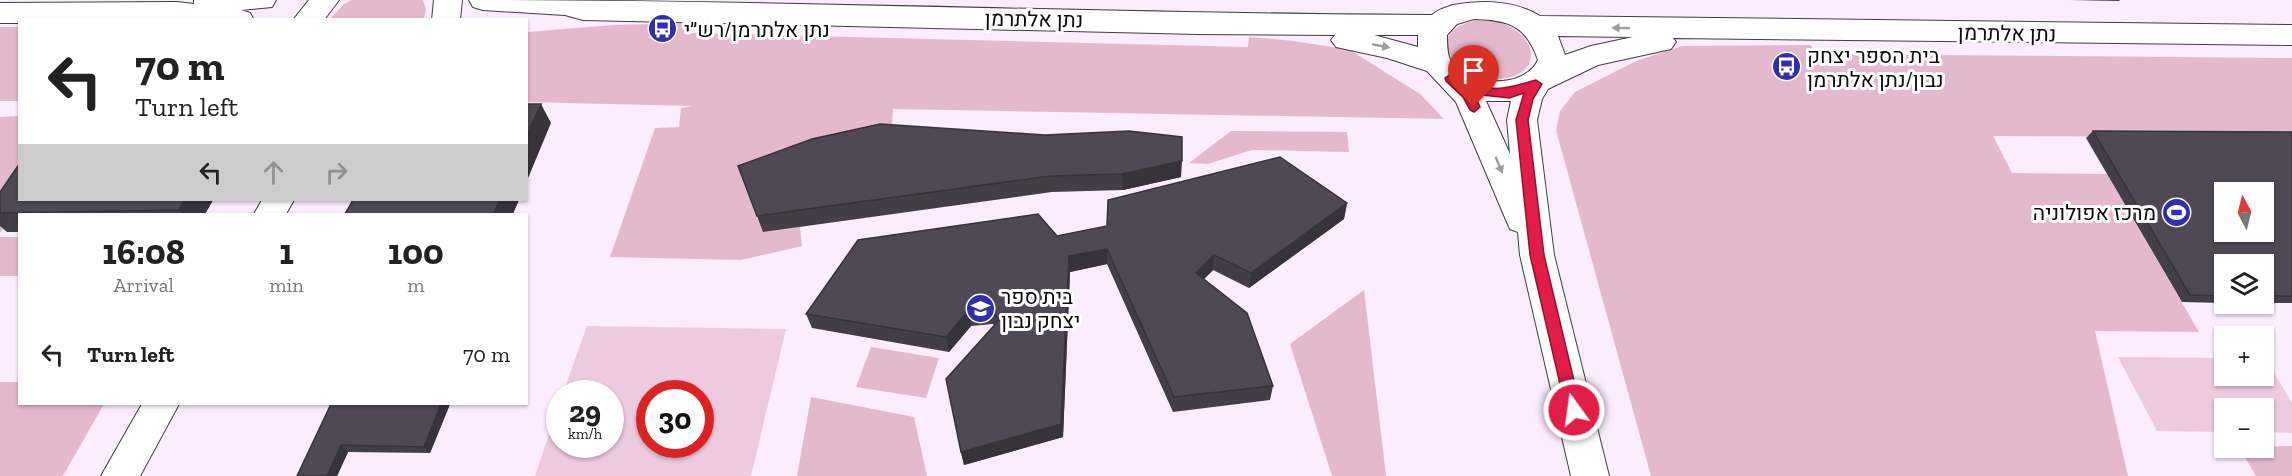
<!DOCTYPE html>
<html lang="en">
<head>
<meta charset="utf-8">
<style>
  :root { --surface:#fff; --page:#f2f2f2; --text:#222; --muted:#767676 }
  body { margin:0; font-family:"Zilla Slab",Heebo,serif; background:var(--page); color:var(--text); height:100vh; display:flex; flex-direction:column; font-size:22px; white-space:nowrap }
  * { box-sizing:border-box; margin:0 }
  p { font-size:20px; color:var(--muted) }
  .icon { flex:none; width:33px; height:33px; fill:none; stroke:currentColor; stroke-width:2; stroke-linecap:round; stroke-linejoin:round }
  .map { position:relative; flex:1; overflow:hidden }
  .sheet { position:absolute; left:18px; top:213px; width:510px; height:192px; display:flex; flex-direction:column; background:var(--surface); border-radius:0px; box-shadow:0 2px 4px #0004 }
  .sheet>* { flex:none }
  .hud { position:absolute; left:18px; top:18px; width:510px; height:183px; border-radius:0px; box-shadow:0 2px 4px #0004; background:#fff; color:var(--text); overflow:hidden }
  .needle { width:39px; rotate:353deg }
  .controls { position:absolute; left:2214px; top:182px; display:grid; gap:12px }
  .controls a { display:grid; place-items:center; width:60px; height:60px; border-radius:0px; background:var(--surface); box-shadow:0 2px 4px #0004; font-size:30px }
  .speed { position:absolute; left:546px; top:380px; display:flex; gap:12px; font-size:30px; font-weight:700; text-align:center }
  .speed>* { display:grid; place-content:center; width:78px; height:78px; border-radius:50%; background:var(--surface); box-shadow:0 2px 4px #0004; line-height:1 }
  .speed small { font-size:15px; font-weight:400 }
  .speed .limit { border:9px solid #d22; background:#fff; color:#111 }
  .pin { position:absolute; display:grid; place-items:center; width:51px; height:51px; color:#fff; margin:-62px -26px; border-radius:50% 50% 50% 0; rotate:-45deg; box-shadow:0 0 6px #0007 }
  .pin .icon { rotate:45deg }
  .me { position:absolute; width:66px; margin:-33px; rotate:346deg; stroke-linejoin:round; filter:drop-shadow(0 0 4px #0008) }
  .turn { display:flex; align-items:center; gap:21px; height:126px; padding:0 18px; font-size:27px }
  .turn .icon { width:78px; height:78px; stroke-width:2.5 }
  .turn b { display:block; font-size:42px; line-height:51px }
  .lanes { display:flex; align-items:center; height:57px; padding:0 18px; background:#0003; justify-content:center; gap:30px; direction:ltr }
  .lanes .off { opacity:.35 }
  .eta { display:flex; justify-content:space-evenly; align-items:center; height:102px; text-align:center }
  .eta b { font-size:36px; font-weight:700; line-height:42px }
  ul { padding:0; list-style:none }
  li { display:flex; align-items:center; gap:18px; height:78px; padding:0 18px }
  li div { flex:1 }
  li b { display:block; font-size:22px }
  li em { font-style:normal }
  .map>svg:first-child { display:block }
  .green { fill:#e5b9cd }
  .pitch { fill:#edcadf; fill-rule:evenodd }
  .lines { fill:none; stroke-linecap:round; stroke-linejoin:round }
  .minor-casing { stroke:#3f3f3f; stroke-width:2 }
  .minor { fill:#fff; fill-rule:evenodd }
  .wall { fill:#433f48 }
  .shaded-wall { fill:#37333b }
  .building { fill:#4e4954; stroke:#37333b; stroke-width:1.5; fill-rule:evenodd }
  .oneway { fill:#9e9e9e }
  .route { fill:#e11d48; stroke:#92132f; stroke-width:1.5 }
  .labels { text-anchor:middle; dominant-baseline:central; stroke-width:6; stroke-linejoin:round; paint-order:stroke }
  .street-label { font-size:21px; fill:#0c0c0c; stroke:#fff }
  .poi-label { font-size:21px; fill:#0c0c0c; stroke:#fff; text-anchor:start }
</style>
</head>
<body>
<div class="map">
<svg width="2292" height="476" viewBox="0 0 2292 476">
  <rect width="100%" height="100%" fill="#fbecfe"/>
  <path class="green" d="M 351,0 L 423,0 L 426,9 L 424,19 L 330,19 L 343,5 Z
    M 1479,20 C 1488,20 1497,21 1506,25 C 1532,35 1544,67 1511,77 C 1464,91 1412,32 1479,20 Z
    M 694,23 L 691,33 L 1248,47 L 1249,37 L 1294,41 L 1350,50 L 1420,94 L 1444,119 L 893,109 L 891,141 L 763,232 L 800,227 L 802,246 L 741,260 L 610,257 L 655,128 L 679,127 L 681,108 L 692,106 L 527,102 L 527,32 L 614,25 Z
    M 19,27 L 19,101 L 0,101 L 0,27 Z
    M 1811,45 L 1815,54 L 2292,58 L 2292,137 L 1993,136 L 2012,173 L 2107,174 L 2199,332 L 2095,331 L 2128,476 L 1651,476 L 1556,130 L 1560,111 L 1575,92 L 1636,61 L 1682,46 Z
    M 19,116 L 20,200 L 22,200 L 0,233 L 0,117 Z
    M 1231,131 L 1347,132 L 1349,152 L 1252,150 L 1208,164 L 1189,163 Z
    M 0,237 L 19,237 L 19,276 L 0,276 Z
    M 1364,290 L 1386,476 L 1332,476 L 1290,344 Z
    M 871,347 L 939,358 L 926,398 L 856,387 Z
    M 0,382 L 19,382 L 20,404 L 104,404 L 63,476 L 0,476 Z
    M 811,397 L 914,417 L 927,476 L 797,476 Z
    M 2292,446 L 2292,476 L 2256,476 L 2239,447 Z"/>
  <path class="pitch" d="M 587,326 L 786,329 L 751,476 L 535,476 L 559,404 L 560,444 L 610,444 L 610,393 L 563,393 ZM 650,393 L 700,393 L 700,444 L 650,444 Z
    M 2118,357 L 2224,358 L 2224,375 L 2264,375 L 2265,358 L 2292,403 L 2292,433 L 2264,432 L 2264,408 L 2224,408 L 2224,432 L 2157,431 Z"/>
  <g class="lines">
    <defs>
      <path id="minor" d="M 194,0 L 276,0 L 272,7 L 241,10 L 250,13 L 254,20 L 20,20 L 20,23 L 0,23 L 0,3 L 177,2 L 194,4 Z
        M 309,0 L 339,0 L 324,20 L 293,20 Z
        M 434,0 L 462,0 L 460,20 L 432,20 Z
        M 469,0 C 790,0 1111,14 1432,15 C 1438,9 1445,8 1453,5 C 1483,0 1513,0 1540,16 L 2292,25 L 2292,45 L 1673,38 L 1676,42 L 1671,49 L 1598,65 L 1554,86 L 1548,89 L 1542,99 L 1537,120 L 1554,255 L 1609,476 L 1571,476 L 1520,255 L 1518,232 L 1510,229 L 1506,220 L 1456,102 L 1427,71 L 1387,58 L 1336,47 L 1331,40 L 1335,35 L 1198,34 L 583,20 L 565,15 L 483,10 L 473,7 ZM 1474,19 C 1510,20 1526,26 1538,60 C 1524,90 1466,87 1450,59 C 1447,53 1447,42 1447,35 L 1457,24 ZM 1374,35 L 1418,35 L 1418,47 ZM 1558,36 L 1633,37 L 1591,46 L 1565,55 ZM 1486,101 L 1511,101 L 1507,120 L 1510,154 Z
        M 262,200 L 294,200 L 286,214 L 254,214 Z
        M 142,404 L 179,404 L 140,476 L 101,476 Z"/>
    </defs>
    <use href="#minor" class="minor-casing"/>
    <use href="#minor" class="minor"/>
  </g>
  <path class="wall" d="M 2069,0 L 2120,0 L 2119,1 Z
    M 2093,131 L 2292,132 L 2292,303 L 2264,303 L 2264,264 L 2224,264 L 2224,303 L 2182,302 L 2086,138 Z
    M 812,139 L 1181,177 L 1123,190 L 1052,192 L 763,232 L 757,216 Z
    M 0,192 L 213,200 L 205,214 L 20,214 L 20,232 L 7,232 L 0,226 Z
    M 1347,203 L 1344,219 L 1249,288 L 1213,270 L 1204,279 L 1273,386 L 1270,400 L 1173,412 L 1107,264 L 1070,272 L 1063,437 L 964,465 L 961,452 L 994,325 L 993,324 L 971,326 L 949,352 L 812,328 L 806,314 L 1057,236 Z
    M 331,404 L 450,404 L 430,453 L 348,452 L 337,476 Z"/>
  <path class="shaded-wall" d="M 541,104 L 551,123 L 526,183 L 526,137 Z
    M 1182,161 L 1181,177 L 1123,190 L 1122,174 Z
    M 185,200 L 213,200 L 205,214 L 183,214 L 179,210 Z
    M 500,200 L 519,200 L 513,214 L 493,214 Z
    M 1347,203 L 1344,219 L 1249,288 L 1251,273 Z
    M 1107,249 L 1107,264 L 1070,272 L 1063,437 L 964,465 L 961,452 L 1069,256 Z
    M 1214,255 L 1213,270 L 1195,288 L 1196,273 Z
    M 968,311 L 971,326 L 949,352 L 946,337 Z
    M 441,404 L 450,404 L 430,453 L 424,447 Z
    M 341,445 L 348,452 L 337,476 L 327,476 Z"/>
  <path class="building" d="M 526,104 L 541,104 L 526,137 Z
    M 880,124 L 1045,135 L 1129,131 L 1182,137 L 1182,161 L 1122,174 L 1050,176 L 757,216 L 738,166 L 812,139 Z
    M 2093,131 L 2292,132 L 2292,296 L 2264,296 L 2264,264 L 2224,264 L 2224,296 L 2190,295 ZM 2224,192 L 2264,192 L 2264,231 L 2224,231 Z
    M 1280,157 L 1347,203 L 1251,273 L 1214,255 L 1196,273 L 1247,313 L 1273,386 L 1174,397 L 1107,249 L 1069,256 L 1061,424 L 961,452 L 946,379 L 999,320 L 991,309 L 968,311 L 946,337 L 806,314 L 858,240 L 1038,214 L 1057,236 L 1107,226 L 1108,200 Z
    M 20,163 L 20,200 L 185,200 L 179,210 L 0,213 L 0,192 Z
    M 353,200 L 500,200 L 493,214 L 345,214 Z
    M 331,404 L 441,404 L 424,447 L 341,445 L 327,476 L 297,476 Z"/>
  <defs><path id="oneway-solid" d="M-6-.8H1V-3.2L6.5 0L1 3.2V.8H-6Z" transform="scale(1.5)"/></defs>
  <g class="oneway">
    <use href="#oneway-solid" transform="translate(1621 28) rotate(-179)"/>
    <use href="#oneway-solid" transform="translate(1381 46) rotate(11)"/>
    <use href="#oneway-solid" transform="translate(1499 165) rotate(67)"/>
  </g>
  <path class="route" d="M 1451,74 C 1460,77 1469,82 1478,85 C 1498,93 1517,85 1536,80 L 1542,84 L 1533,99 L 1528,120 L 1544,255 L 1581,410 L 1579,414 L 1574,416 L 1569,414 L 1566,410 L 1530,255 L 1516,120 L 1524,93 L 1509,98 L 1474,94 L 1480,107 L 1474,112 L 1470,110 L 1463,97 L 1446,81 L 1445,78 Z"/>
  <defs>
    <symbol id="bus-disc" viewBox="-11 -11 22 22"><circle r="9.5" fill="#312fb1" stroke="#fff"/><path d="M-5-6H5V4H4V6H2V4H-2V6H-4V4H-5ZM-3.5-4V0h7V-4ZM-3.5 1.2v1.5H-2V1.2ZM2 1.2v1.5H3.5V1.2Z" fill="#fff"/></symbol>
    <symbol id="stadium-disc" viewBox="-11 -11 22 22"><circle r="9.5" fill="#312fb1" stroke="#fff"/><path d="M0-5a6.5 5 0 1 0 0 10a6.5 5 0 1 0 0-10ZM-3.5-1.8h7v3.6h-7Z" fill="#fff"/></symbol>
    <symbol id="school-disc" viewBox="-11 -11 22 22"><circle r="9.5" fill="#312fb1" stroke="#fff"/><path d="M0-5L7-2L0 1L-7-2ZM-4 1L0 2.5L4 1V4Q0 6-4 4Z" fill="#fff"/></symbol>
  </defs>
  <g fill-rule="evenodd">
    <use href="#bus-disc" x="646" y="12" width="33" height="33"/>
    <use href="#bus-disc" x="1770" y="50" width="33" height="33"/>
    <use href="#stadium-disc" x="2160" y="196" width="33" height="33"/>
    <use href="#school-disc" x="964" y="292" width="33" height="33"/>
  </g>
  <g class="labels">
    <g class="street-label">
      <text transform="translate(1034 19) rotate(1)">נתן אלתרמן</text>
      <text transform="translate(2007 33) rotate(1)">נתן אלתרמן</text>
    </g>
    <g class="poi-label">
      <text x="684" y="29">נתן אלתרמן/רש״י</text>
      <text x="1807" y="55">בית הספר יצחק<tspan x="1807" dy="24">נבון/נתן אלתרמן</tspan></text>
      <text x="2156" y="212" text-anchor="end">מרכז אפולוניה</text>
      <text x="1001" y="296">בית ספר<tspan x="1001" dy="24">יצחק נבון</tspan></text>
    </g>
  </g>
</svg>
<div class="controls">
<a><svg class="needle" viewBox="-14 -14 28 28"><path d="M0-13l5 13h-10z" fill="#e53935"/><path d="M0 13l5-13h-10z" fill="#767676"/></svg></a>
<a><svg class="icon" aria-label="layers" viewBox="0 0 24 24"><path d="M12 4l9 5-9 5-9-5zM3 14l9 5 9-5"/></svg></a>
<a>+</a>
<a>−</a>
</div>
<div class="speed"><div>29<small>km/h</small></div><div class="limit">30</div></div>
<div class="pin" style="left:1474px;top:107px;background:#d93025"><svg class="icon" aria-label="arrive" viewBox="0 0 24 24"><path d="M6 21V4h12l-3 4 3 4H6"/></svg></div>
<svg class="me" style="left:1574px;top:410px" viewBox="-20 -20 40 40"><circle r="17" fill="#e11d48" stroke="#fff" stroke-width="3"/><path d="M0-11L8 9 0 5-8 9z" fill="#fff"/></svg>
<div class="hud">
<div class="turn"><svg class="icon" aria-label="left" viewBox="0 0 24 24"><path d="M17 20v-9H6M10 6l-5 5 5 5"/></svg><div><b>70 m</b>Turn left</div></div>
<div class="lanes"><svg class="icon" aria-label="left" viewBox="0 0 24 24"><path d="M17 20v-9H6M10 6l-5 5 5 5"/></svg><svg class="icon off" aria-label="ahead" viewBox="0 0 24 24"><path d="M12 20V5M6 11l6-6 6 6"/></svg><svg class="icon off" aria-label="right" viewBox="0 0 24 24"><path d="M7 20v-9h11M14 6l5 5-5 5"/></svg></div>
</div>
<section class="sheet">
<div class="eta">
<div><b>16:08</b><p>Arrival</p></div>
<div><b>1</b><p>min</p></div>
<div><b>100</b><p>m</p></div>
</div>
<ul>
<li><svg class="icon" aria-label="left" viewBox="0 0 24 24"><path d="M17 20v-9H6M10 6l-5 5 5 5"/></svg><div><b>Turn left</b></div><em>70 m</em></li>
</ul>
</section>
</div>
</body>
</html>
